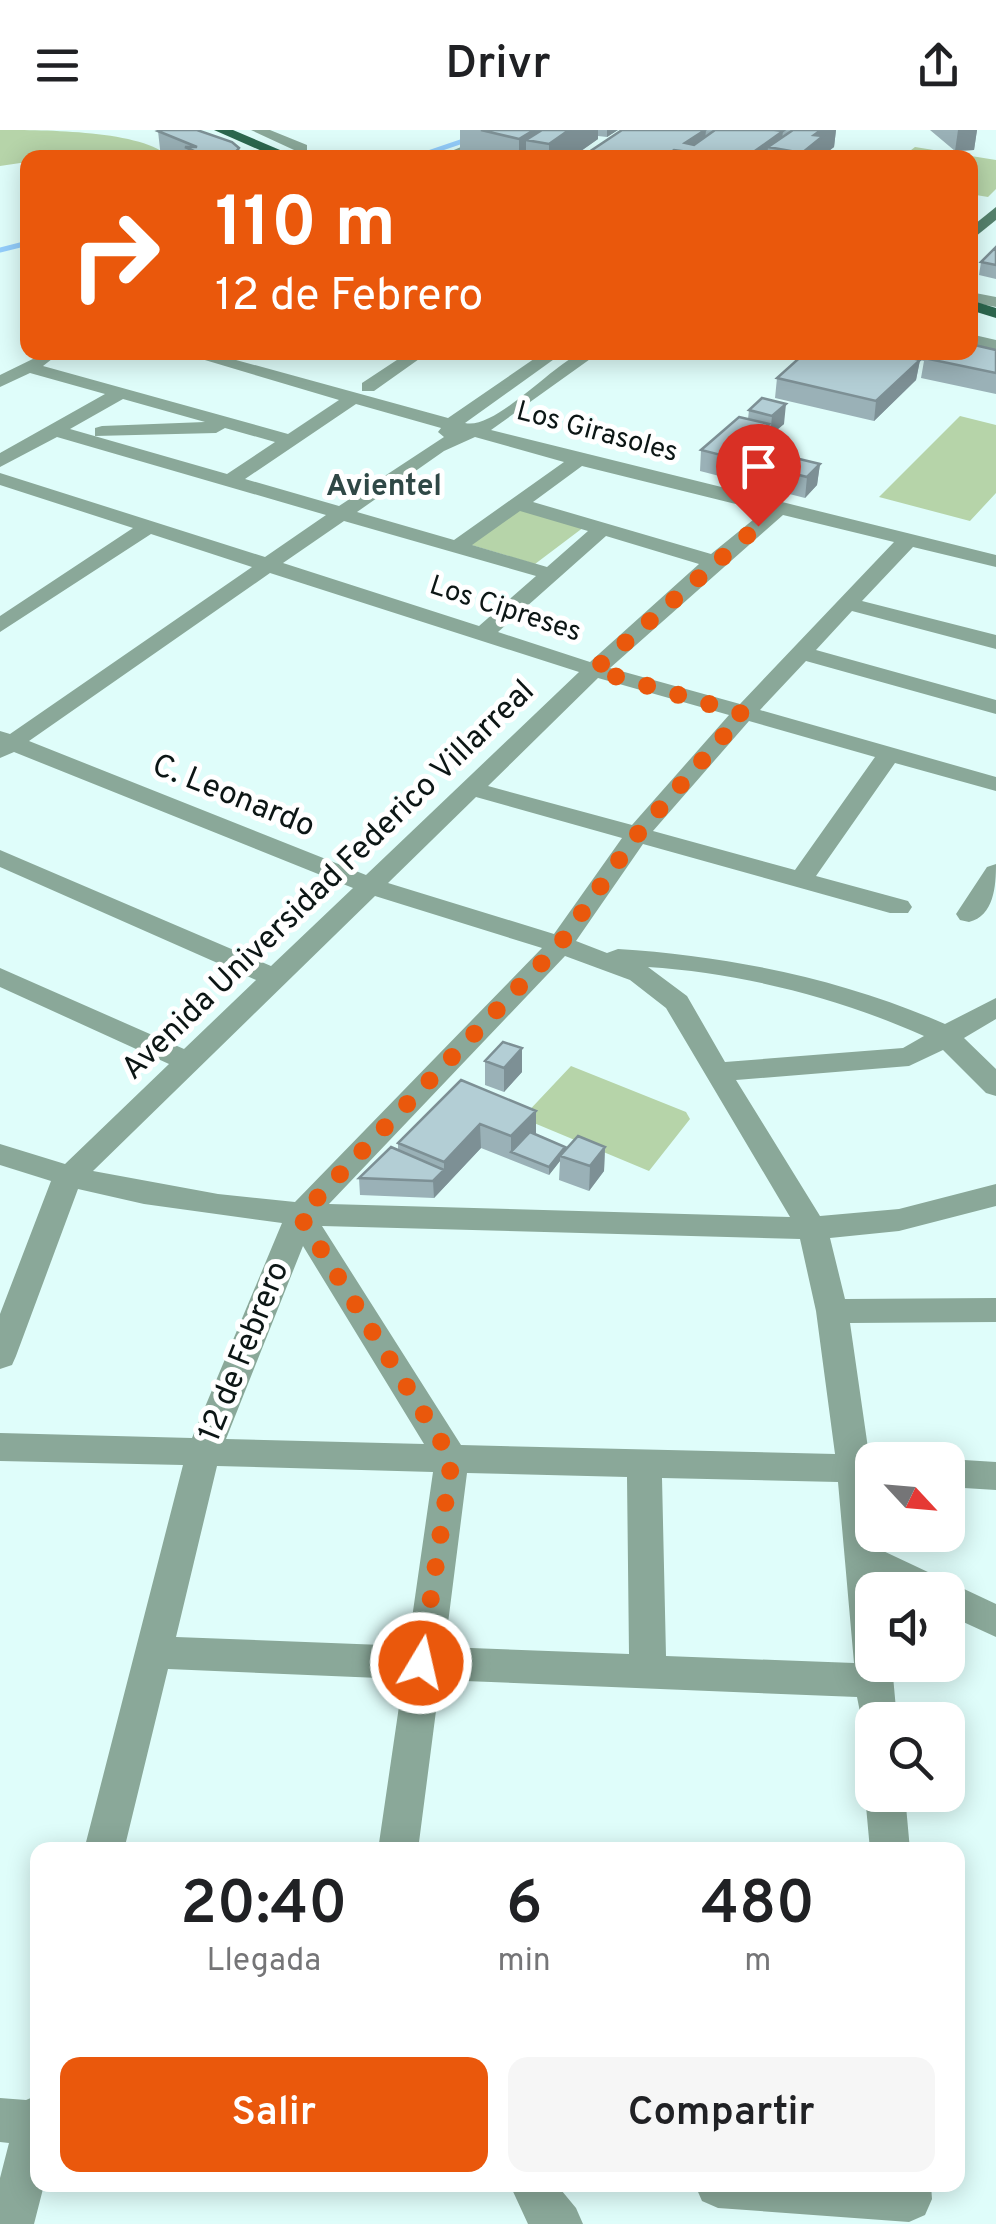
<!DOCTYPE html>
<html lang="es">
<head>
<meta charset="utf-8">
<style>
  :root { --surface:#fff; --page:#f6f6f6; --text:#202124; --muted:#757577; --accent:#ea580c }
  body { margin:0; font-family:Overpass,sans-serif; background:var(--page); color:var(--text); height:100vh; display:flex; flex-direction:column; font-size:38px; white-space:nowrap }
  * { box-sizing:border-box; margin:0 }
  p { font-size:32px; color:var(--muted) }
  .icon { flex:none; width:55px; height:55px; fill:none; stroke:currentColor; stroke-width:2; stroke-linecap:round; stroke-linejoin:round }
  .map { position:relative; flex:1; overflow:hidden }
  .details { position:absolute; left:30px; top:1712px; width:935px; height:350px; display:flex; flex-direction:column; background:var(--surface); border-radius:20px; box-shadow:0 5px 25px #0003 }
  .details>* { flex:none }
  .hud { position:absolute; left:20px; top:20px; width:958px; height:210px; border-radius:20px; box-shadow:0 5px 25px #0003; background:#ea580c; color:#fff; overflow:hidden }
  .needle { width:65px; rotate:116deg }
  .buttons { position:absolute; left:855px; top:1312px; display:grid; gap:20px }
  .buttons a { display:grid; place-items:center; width:110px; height:110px; border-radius:20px; background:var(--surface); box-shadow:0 5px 25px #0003; font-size:50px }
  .pin { position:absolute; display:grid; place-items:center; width:85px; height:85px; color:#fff; margin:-102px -42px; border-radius:50% 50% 50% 0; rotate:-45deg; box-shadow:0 0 10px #0007 }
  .pin .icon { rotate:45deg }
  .me { position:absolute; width:110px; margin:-55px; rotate:9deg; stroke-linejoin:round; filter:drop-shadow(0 0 8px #0008) }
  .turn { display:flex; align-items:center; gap:35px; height:210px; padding:0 30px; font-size:45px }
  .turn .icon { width:130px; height:130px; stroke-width:2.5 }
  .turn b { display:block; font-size:70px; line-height:85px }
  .eta { display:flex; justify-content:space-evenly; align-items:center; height:170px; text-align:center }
  .eta b { font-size:60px; font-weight:600; line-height:70px }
  .action { display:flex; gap:20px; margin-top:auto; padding:20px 30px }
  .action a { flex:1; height:115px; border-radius:20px; background:var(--accent); color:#fff; font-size:40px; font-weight:600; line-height:115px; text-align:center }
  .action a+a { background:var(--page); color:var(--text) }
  header { display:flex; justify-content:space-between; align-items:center; height:130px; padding:0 30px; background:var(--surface); font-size:45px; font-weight:600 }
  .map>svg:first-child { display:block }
  .green { fill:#b6d4a9 }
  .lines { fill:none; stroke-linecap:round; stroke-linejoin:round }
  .stream { stroke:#93cdfb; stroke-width:5 }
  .street { fill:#8aa899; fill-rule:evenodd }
  .secondary { fill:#55826d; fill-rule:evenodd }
  .primary { fill:#2c674e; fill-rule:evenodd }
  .wall { fill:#9ab1b7 }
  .shaded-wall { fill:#7d9095 }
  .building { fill:#b3ced5; stroke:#7d9095; stroke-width:2.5 }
  .route { stroke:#ea580c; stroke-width:18; stroke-dasharray:0 32.4 }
  .labels { text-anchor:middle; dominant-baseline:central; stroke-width:10; stroke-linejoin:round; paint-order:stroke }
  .far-street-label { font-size:28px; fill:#0c1615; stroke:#fff }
  .far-neighbourhood-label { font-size:30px; font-weight:bold; fill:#2f4846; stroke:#fff }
  .street-label { font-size:32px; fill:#0c1615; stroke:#fff }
</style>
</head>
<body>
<header><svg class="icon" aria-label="menu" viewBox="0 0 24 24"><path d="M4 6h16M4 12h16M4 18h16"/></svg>Drivr<svg class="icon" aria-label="share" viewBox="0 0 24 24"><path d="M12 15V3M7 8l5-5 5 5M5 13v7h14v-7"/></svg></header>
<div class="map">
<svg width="996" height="2094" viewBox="0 0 996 2094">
  <rect width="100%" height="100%" fill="#dffdfa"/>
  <path class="green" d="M 0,0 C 43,0 145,0 170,28 L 28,28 L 27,32 L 0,36 Z
    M 915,17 L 996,30 L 996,59 L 988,67 L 970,64 L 970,28 L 902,27 Z
    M 960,286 L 996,295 L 996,363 L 970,391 L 879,367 Z
    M 518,377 L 584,397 L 535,434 L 468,414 Z
    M 571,936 L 686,982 L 690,989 L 649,1041 L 522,988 Z"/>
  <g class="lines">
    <path class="stream" d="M 413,28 L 469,9
      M 0,120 L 28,113"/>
    <path class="street" d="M 251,0 L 270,0 L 307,15 L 307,28 L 293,28 L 294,20 Z
      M 501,0 L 521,0 L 456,28 L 435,28 Z
      M 970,162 L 996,167 L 996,177 L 970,172 Z
      M 970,204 L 996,210 L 996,220 L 970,214 Z
      M 178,222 L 207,222 L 448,288 L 544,222 L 564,222 L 465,293 C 494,300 550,238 577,225 C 584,221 593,222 600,222 L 491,300 L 996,425 L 996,437 L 913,417 L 862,471 L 996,505 L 996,519 L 852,481 L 816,520 L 996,570 L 996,584 L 806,531 L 760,580 L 996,647 L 996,661 L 895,633 L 816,746 L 908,771 L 912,777 L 908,783 L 890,783 L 643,714 L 576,811 L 607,823 L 618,819 C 729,826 843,849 945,894 L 996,868 L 996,889 L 964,908 L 996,939 L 996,966 L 986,963 L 943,920 L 909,936 L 736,950 L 820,1086 L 899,1079 L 996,1054 L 996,1076 L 899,1101 L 830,1108 L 845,1169 L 996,1168 L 996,1192 L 850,1193 L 869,1325 L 885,1330 L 872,1330 L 872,1405 L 878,1405 L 879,1419 L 996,1474 L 996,1507 L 948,1485 L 948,1460 L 895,1460 L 883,1454 L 884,1460 L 872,1460 L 872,1535 L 892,1535 L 897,1590 L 872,1590 L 872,1605 L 864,1602 L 857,1567 L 440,1550 L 418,1720 L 378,1720 L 403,1549 L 168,1539 L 124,1720 L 84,1720 L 183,1335 L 0,1331 L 0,1303 L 192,1308 L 282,1093 L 144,1074 L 78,1059 L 16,1226 L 12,1235 L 0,1239 L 0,1184 L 51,1051 L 0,1035 L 0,1014 L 65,1034 L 169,934 L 0,857 L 0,838 L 184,919 L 256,850 L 0,737 L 0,720 L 271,836 L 353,758 L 14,622 L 0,628 L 0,601 L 10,604 L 252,437 L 151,404 L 0,502 L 0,486 L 133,398 L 0,355 L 0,343 L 265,427 L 326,385 L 57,307 L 0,337 L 0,323 L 105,264 L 30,243 L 0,257 L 0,245 L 43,224 L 52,229 L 43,236 L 288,304 L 339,270 ZM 123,269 L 205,292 L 102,296 L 95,298 L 95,306 L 216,303 L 225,298 L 275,312 L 227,344 L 70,299 ZM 356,274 L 441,298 L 438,302 L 444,307 L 339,376 L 245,349 ZM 475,307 L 564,332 L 454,410 L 357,382 L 444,321 ZM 582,336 L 764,381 L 711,424 L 533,372 ZM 520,381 L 588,401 L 547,437 L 472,415 ZM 783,385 L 894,412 L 740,574 L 610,538 ZM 344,391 L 536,446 L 479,496 L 283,433 ZM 606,406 L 699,434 L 590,532 L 498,502 ZM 270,443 L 579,542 L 366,745 L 29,611 ZM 598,548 L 729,585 L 632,695 L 488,656 ZM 749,591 L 875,627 L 795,740 L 653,701 ZM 476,667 L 622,708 L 554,804 L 388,753 ZM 375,766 L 542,818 L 295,1072 L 218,1064 L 93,1041 ZM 565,826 L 630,850 L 666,878 L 790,1087 L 329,1074 ZM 648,837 C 741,843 839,868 924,906 L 903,918 L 725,932 L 687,866 ZM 322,1096 L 800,1109 L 816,1181 L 835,1324 L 461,1315 ZM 303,1116 L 424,1314 L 226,1309 ZM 217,1336 L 433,1342 L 408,1516 L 176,1507 ZM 467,1343 L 627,1347 L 629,1524 L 445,1517 ZM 662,1348 L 838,1352 L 854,1533 L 666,1526 Z
      M 409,222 L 429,222 L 374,261 L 362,261 L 362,253 Z
      M 996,734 C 996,756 994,786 969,792 L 960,790 L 956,784 L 987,737 Z
      M 948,1329 L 996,1332 L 996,1360 L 948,1357 L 945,1330 Z
      M 872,1651 L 872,1665 L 905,1665 L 910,1720 L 870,1720 L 865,1665 Z
      M 38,1965 L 38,2055 L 44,2055 L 34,2094 L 0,2094 L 0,2048 L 9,2013 L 0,2012 L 0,1968 L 26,1970 Z
      M 510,2055 L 557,2055 L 576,2078 L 583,2094 L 528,2094 Z
      M 695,2055 L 931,2055 L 932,2069 L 925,2085 L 909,2092 L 718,2078 L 702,2071 Z"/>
    <path class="secondary" d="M 996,77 L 996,90 L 970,111 L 970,98 Z"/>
    <path class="primary" d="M 214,0 L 233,0 L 299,28 L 278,28 Z
      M 970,170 L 996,178 L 996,188 L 970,180 Z"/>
  </g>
  <path class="wall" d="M 460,0 L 618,0 L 607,7 L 598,6 L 598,9 L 571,28 L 473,28 L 460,24 Z
    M 622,0 L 836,0 L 834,17 L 820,28 L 580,28 Z
    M 930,0 L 977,0 L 974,20 L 955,21 Z
    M 158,1 L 239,18 L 240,28 L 161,28 Z
    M 996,117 L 996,149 L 979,145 L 981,132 Z
    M 996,220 L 996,264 L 921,248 L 924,231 L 920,230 L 916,250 L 874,291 L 775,268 L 777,248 L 905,227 L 906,222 L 970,222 Z
    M 762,268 L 784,294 L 768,306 L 767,315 L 762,320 L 820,334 L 817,355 L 805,368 L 700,341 L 701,320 L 748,289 L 749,280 Z
    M 485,931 L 522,942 L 504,962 L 485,955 Z
    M 461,950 L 536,1005 L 565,1017 L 565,1021 L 605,1017 L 604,1041 L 589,1061 L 559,1050 L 560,1031 L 549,1045 L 481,1018 L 434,1068 L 360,1065 L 359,1048 L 398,1020 L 398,1013 Z"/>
  <path class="shaded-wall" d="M 495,0 L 598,0 L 598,9 L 571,28 L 549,28 L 549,14 L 528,10 L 526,11 L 526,28 L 519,28 L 519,9 Z
    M 607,0 L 618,0 L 607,7 Z
    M 706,0 L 704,22 L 685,13 Z
    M 818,0 L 836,0 L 834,17 L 820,28 L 802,28 L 802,23 Z
    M 958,0 L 977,0 L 974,20 L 955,21 Z
    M 783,1 L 781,19 L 768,17 L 767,28 L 745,28 Z
    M 239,18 L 240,28 L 221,28 Z
    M 920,230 L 916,250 L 874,291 L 876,271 Z
    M 786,274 L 784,294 L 770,306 L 772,286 Z
    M 769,294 L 767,315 L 749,332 L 745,316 Z
    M 820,334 L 817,355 L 805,368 L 807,347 Z
    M 522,918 L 522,942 L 504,962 L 504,938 Z
    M 536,981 L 536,1005 L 511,1022 L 511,1031 L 511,1006 Z
    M 480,994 L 481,1018 L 434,1068 L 433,1051 L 444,1040 L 444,1032 Z
    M 565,1017 L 564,1025 L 560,1026 L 560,1031 L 549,1045 L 549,1037 Z
    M 605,1017 L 604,1041 L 589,1061 L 590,1036 Z"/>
  <path class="building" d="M 161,0 L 197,0 L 232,12 L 239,18 L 234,24 L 221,28 L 170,28 L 194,21 L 185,17 L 197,17 L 158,1 Z
    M 481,0 L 534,0 L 519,9 Z
    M 542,0 L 569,0 L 549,14 L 526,10 Z
    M 622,0 L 705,0 L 685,13 L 694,15 L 715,0 L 774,0 L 783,1 L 745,28 L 673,28 L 682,21 L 674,20 L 663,28 L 580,28 Z
    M 793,0 L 821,0 L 814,5 L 823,6 L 802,23 L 768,17 Z
    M 763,21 L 797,28 L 755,28 Z
    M 996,117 L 996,135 L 981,132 Z
    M 970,214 L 996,220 L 996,243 L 924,228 L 930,222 L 970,222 Z
    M 806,222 L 886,222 L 920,230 L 876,271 L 777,248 Z
    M 762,268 L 786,274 L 772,286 L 749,280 Z
    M 739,287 L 769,294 L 745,316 L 820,334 L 807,347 L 701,320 Z
    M 503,912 L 522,918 L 504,938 L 485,931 Z
    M 461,950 L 536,981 L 511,1006 L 480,994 L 444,1032 L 398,1013 Z
    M 530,1002 L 565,1017 L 549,1037 L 511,1022 Z
    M 578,1006 L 605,1017 L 590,1036 L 560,1026 Z
    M 391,1017 L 444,1040 L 433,1051 L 359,1048 Z"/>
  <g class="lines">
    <path class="route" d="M 421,1533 L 452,1329 L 300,1086 L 560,814 L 636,706 L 743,584 L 594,540 L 758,396"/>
  </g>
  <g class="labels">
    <g class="far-street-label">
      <text transform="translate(597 303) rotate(15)">Los Girasoles</text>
      <text transform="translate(505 480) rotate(18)">Los Cipreses</text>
    </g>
    <g class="far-neighbourhood-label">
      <text x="384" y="357">Avientel</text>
    </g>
    <g class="street-label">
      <text transform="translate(233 667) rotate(22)">C. Leonardo</text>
      <text transform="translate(329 751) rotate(-44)">Avenida Universidad Federico Villarreal</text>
      <text transform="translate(245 1222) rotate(-68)">12 de Febrero</text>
    </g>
  </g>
</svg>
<div class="buttons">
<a><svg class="needle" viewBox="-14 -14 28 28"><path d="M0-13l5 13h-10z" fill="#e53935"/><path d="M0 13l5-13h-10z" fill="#757577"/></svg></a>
<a><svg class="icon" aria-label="sound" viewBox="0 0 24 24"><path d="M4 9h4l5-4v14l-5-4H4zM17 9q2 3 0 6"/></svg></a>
<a><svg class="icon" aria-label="search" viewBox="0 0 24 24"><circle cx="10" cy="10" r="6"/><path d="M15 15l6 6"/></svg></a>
</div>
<div class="pin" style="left:758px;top:396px;background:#d93025"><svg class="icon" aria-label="arrive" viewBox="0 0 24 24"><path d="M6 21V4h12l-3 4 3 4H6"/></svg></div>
<svg class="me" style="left:421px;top:1533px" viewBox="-20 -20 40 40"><circle r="17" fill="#ea580c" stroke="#fff" stroke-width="3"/><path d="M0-11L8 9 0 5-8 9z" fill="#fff"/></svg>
<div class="hud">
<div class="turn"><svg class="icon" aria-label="right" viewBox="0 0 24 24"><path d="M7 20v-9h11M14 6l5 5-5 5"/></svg><div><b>110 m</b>12 de Febrero</div></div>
</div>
<section class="details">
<div class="eta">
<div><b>20:40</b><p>Llegada</p></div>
<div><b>6</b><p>min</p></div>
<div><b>480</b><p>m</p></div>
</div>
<div class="action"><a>Salir</a><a>Compartir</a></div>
</section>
</div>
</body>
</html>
